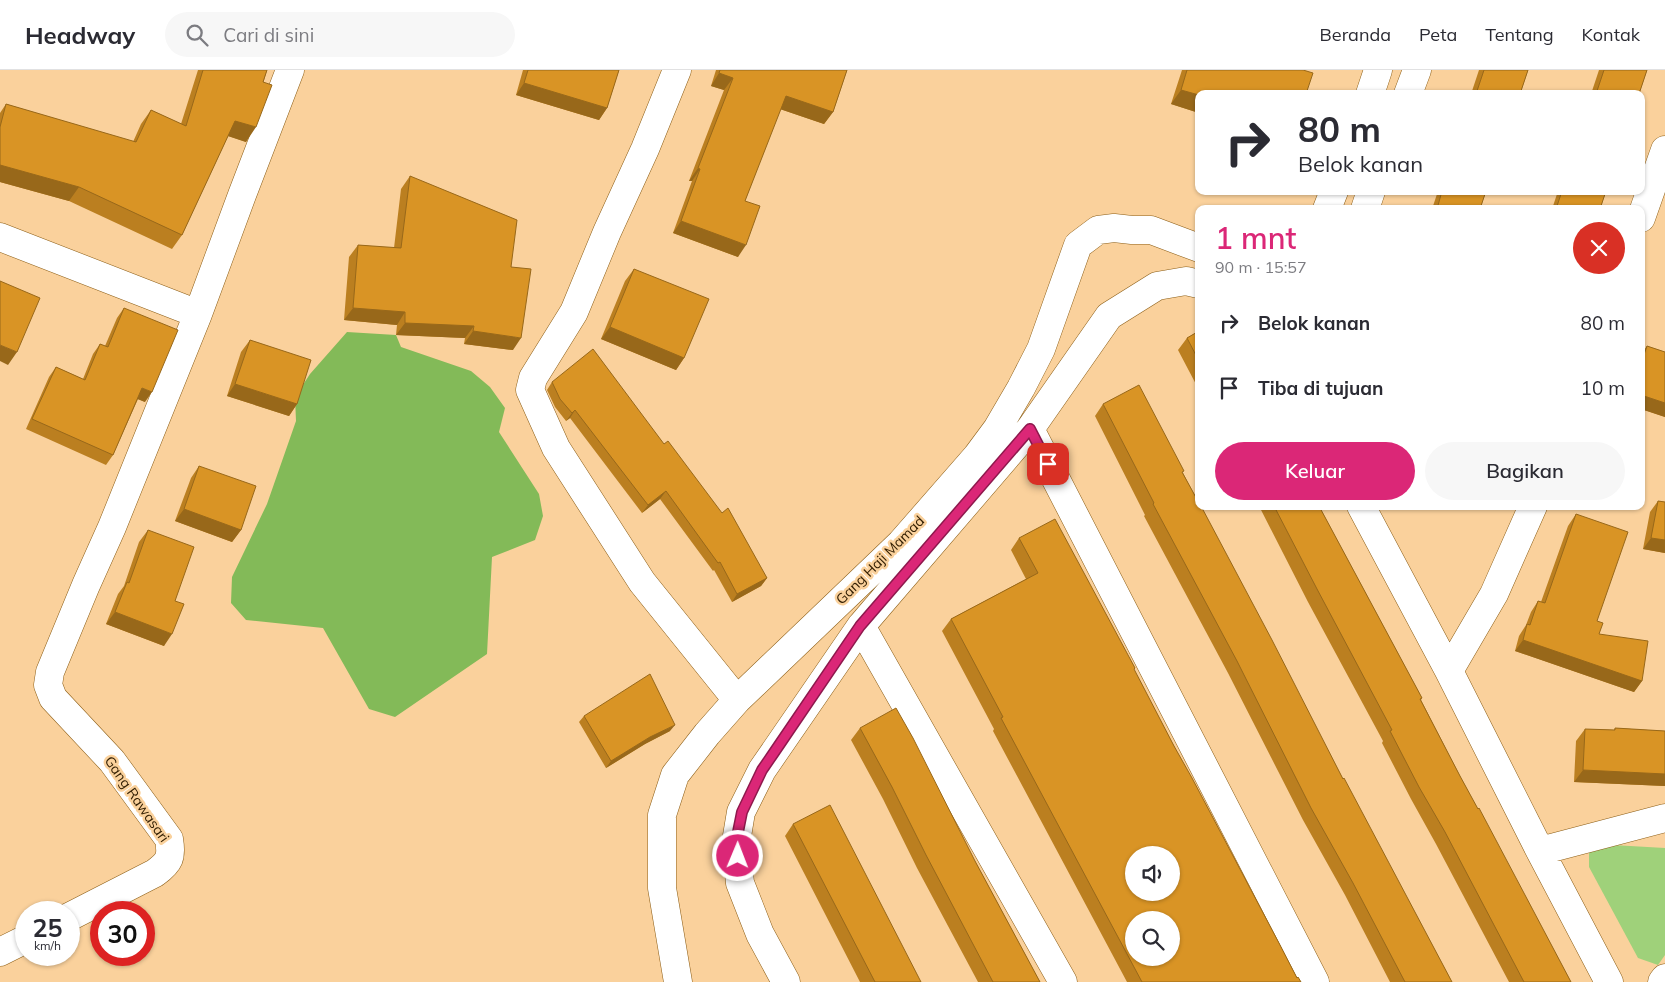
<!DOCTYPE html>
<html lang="id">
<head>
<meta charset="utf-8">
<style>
  :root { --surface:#fff; --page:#f7f7f7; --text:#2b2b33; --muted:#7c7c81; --line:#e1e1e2; --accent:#db2777 }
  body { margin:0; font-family:Mulish,sans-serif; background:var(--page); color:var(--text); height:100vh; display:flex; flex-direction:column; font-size:19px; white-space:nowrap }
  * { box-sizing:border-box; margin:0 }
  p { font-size:16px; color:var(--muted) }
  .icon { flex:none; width:28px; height:28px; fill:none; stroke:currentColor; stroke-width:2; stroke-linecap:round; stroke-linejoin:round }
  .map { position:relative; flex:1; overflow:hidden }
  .side { position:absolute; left:1195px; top:135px; width:450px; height:305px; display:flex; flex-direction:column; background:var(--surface); border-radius:10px; box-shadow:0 1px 4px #0004 }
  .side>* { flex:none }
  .banner { position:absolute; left:1195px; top:20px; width:450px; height:105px; border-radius:10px; box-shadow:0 1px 4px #0004; background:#fff; color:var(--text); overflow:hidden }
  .fabs { position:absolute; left:1125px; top:776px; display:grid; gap:10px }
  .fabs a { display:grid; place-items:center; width:55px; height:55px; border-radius:50%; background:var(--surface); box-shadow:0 1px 4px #0004; font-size:25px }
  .speed { position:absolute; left:15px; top:831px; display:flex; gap:10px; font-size:25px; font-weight:700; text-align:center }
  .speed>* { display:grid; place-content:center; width:65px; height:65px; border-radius:50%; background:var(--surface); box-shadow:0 1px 4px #0004; line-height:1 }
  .speed small { font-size:12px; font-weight:400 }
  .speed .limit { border:8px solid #d22; background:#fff; color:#111 }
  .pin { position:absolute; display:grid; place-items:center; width:42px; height:42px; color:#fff; margin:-21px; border-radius:10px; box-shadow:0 2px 8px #0006 }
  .me { position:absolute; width:55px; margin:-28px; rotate:1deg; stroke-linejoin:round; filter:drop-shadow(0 0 4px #0008) }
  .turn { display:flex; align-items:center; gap:18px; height:105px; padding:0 20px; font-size:22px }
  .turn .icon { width:65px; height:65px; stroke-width:2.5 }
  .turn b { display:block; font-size:35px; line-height:42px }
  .round { display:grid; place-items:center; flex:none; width:52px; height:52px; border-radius:26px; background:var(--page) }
  .summary { display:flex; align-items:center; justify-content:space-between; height:85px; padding:0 20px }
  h1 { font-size:30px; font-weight:600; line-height:38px; color:var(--accent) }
  .action { display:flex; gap:10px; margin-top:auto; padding:10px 20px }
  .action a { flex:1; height:58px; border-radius:30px; background:var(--accent); color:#fff; font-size:20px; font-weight:600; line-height:58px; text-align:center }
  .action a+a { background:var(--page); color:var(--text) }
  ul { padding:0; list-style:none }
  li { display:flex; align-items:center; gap:15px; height:65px; padding:0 20px }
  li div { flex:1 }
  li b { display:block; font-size:19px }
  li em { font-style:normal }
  header { display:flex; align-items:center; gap:30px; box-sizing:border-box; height:70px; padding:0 25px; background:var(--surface); border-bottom:1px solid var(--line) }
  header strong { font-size:24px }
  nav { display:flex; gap:28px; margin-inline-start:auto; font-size:18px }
  .search { width:350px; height:45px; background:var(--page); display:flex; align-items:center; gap:12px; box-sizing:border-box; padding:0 18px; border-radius:28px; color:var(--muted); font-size:19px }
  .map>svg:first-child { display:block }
  .green { fill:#9fd17a }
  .forest { fill:#83ba58 }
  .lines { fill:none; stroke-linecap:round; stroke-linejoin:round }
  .minor-casing { stroke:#8c5e16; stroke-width:29 }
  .minor { stroke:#fff; stroke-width:28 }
  .wall { fill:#bb7f20 }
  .shaded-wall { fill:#98681a }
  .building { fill:#d99425; stroke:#98681a; fill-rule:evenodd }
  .route-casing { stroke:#8e194d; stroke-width:12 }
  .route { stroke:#db2777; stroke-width:9 }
  .labels { text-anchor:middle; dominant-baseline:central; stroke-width:5; stroke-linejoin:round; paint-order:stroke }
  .street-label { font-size:14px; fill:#342004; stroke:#fad19c }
</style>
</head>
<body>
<header>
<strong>Headway</strong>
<div class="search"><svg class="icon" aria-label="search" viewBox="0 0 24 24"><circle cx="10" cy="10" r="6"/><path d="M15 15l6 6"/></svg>Cari di sini</div>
<nav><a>Beranda</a><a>Peta</a><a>Tentang</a><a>Kontak</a></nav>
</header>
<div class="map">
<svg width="1665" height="912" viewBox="0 0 1665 912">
  <rect width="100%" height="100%" fill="#fad19c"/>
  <path class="green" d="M 1595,774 L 1665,778 L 1665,885 L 1658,895 L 1638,888 L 1589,797 L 1589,780 Z"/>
  <path class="forest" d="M 347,262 L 396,265 L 401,277 L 471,301 L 490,317 L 505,338 L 499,362 L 539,424 L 543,446 L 535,470 L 492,487 L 487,584 L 395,647 L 369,639 L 323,558 L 246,550 L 231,533 L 232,507 L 267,434 L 296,351 L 295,327 L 310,304 Z"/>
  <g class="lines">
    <defs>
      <path id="minor" d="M 677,0 L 645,79 L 607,162 L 574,242 L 533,308 L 530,320 L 556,378 L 642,512 L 737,630
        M 1370,24 L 1378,0
        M 1408,24 L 1417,0
        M 1327,139 L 1334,121
        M 1365,139 L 1371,121
        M 1641,148 L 1665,80
        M 0,167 L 198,244
        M 1030,359 L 1315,912
        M 1361,436 L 1449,601 L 1540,781 L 1609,912
        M 861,556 L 1063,912
        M 1449,601 L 1494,524 L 1533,436
        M 1540,781 L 1665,748
        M 69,847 L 155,803 C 170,792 172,787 169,769 L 112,691 L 53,628 L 48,615 L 50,602 L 86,515 L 112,457 L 198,244 L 242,125 L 290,0
        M 0,882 L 26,869
        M 678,912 L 662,818 L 662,745 L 675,705 L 707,664 L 737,630 L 901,473 L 977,386 L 997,359 L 1021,318 L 1041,279 L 1078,175 L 1098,160 L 1114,158 L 1132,160 L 1151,160 L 1199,178
        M 786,912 L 760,864 L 740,813 L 736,772 L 741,742 L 762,700 L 861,556 L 1030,359 L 1109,246 L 1157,216 L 1186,211 L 1199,214
        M 1662,912 L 1665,908"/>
    </defs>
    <use href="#minor" class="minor-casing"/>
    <use href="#minor" class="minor"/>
  </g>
  <path class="wall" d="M 198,0 L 267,0 L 246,72 L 228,66 L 182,165 L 172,179 L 69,131 L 0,112 L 0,43 L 6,34 L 133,72 L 141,54 L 151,40 L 181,54 Z
    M 523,0 L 619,0 L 607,38 L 599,50 L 516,25 Z
    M 716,0 L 847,0 L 833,42 L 824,54 L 780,39 L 745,131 L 738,187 L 673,163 L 692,111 L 689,111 L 724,20 L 711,16 Z
    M 1182,0 L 1303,0 L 1199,24 L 1199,43 L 1171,34 Z
    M 1479,0 L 1528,0 L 1520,24 L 1471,24 Z
    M 1599,0 L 1647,0 L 1639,24 L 1591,24 Z
    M 410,106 L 511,197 L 513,280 L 464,274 L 465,268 L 396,265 L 397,255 L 344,250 L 349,187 L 358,175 L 394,178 L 401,119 Z
    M 1438,121 L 1486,121 L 1480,139 L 1432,139 Z
    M 1558,121 L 1606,121 L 1600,139 L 1552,139 Z
    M 634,199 L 684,288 L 676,300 L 601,269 L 625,211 Z
    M 124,238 L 145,332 L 138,329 L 113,385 L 106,395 L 26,359 L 49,307 L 56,297 L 83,309 L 93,284 L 100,274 L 105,276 L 117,248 Z
    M 1199,261 L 1199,320 L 1178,280 L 1187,268 Z
    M 250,270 L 297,334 L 289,346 L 227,326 L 241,282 Z
    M 1647,276 L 1665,282 L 1665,347 L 1641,339 L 1641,284 Z
    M 552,312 L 664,374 L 767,508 L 761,516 L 732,532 L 714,500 L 713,501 L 660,429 L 642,443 L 570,348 L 566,351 L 555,337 L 547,320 Z
    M 1103,334 L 1183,403 L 1343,709 L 1452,912 L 1390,912 L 1345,825 L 1303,750 L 1228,603 L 1144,446 L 1145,445 L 1095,346 Z
    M 199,396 L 241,460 L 232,472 L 175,451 L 191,408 Z
    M 1658,431 L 1665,432 L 1665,483 L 1643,479 L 1650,442 Z
    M 1259,436 L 1319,436 L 1422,628 L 1421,630 L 1460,706 L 1571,912 L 1509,912 L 1436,774 L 1411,729 L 1382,673 L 1383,671 L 1308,532 Z
    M 1576,444 L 1597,551 L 1599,564 L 1642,611 L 1634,622 L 1515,581 L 1519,566 L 1526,555 L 1531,542 L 1538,531 L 1541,532 L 1568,456 Z
    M 148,460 L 175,531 L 164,576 L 106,554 L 118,524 L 124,516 L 139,472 Z
    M 1019,468 L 1134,600 L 1174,676 L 1280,875 L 1297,908 L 1301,912 L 1127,912 L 993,661 L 994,659 L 942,561 L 951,549 L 1026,509 L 1011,480 Z
    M 584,646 L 670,661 L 645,674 L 606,698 L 579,652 Z
    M 860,658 L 975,791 L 1040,912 L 978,912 L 917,798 L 883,729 L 851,670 Z
    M 1615,658 L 1665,661 L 1665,716 L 1574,712 L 1576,671 L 1585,659 L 1614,660 Z
    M 793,754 L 921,912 L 860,912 L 785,766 Z"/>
  <path class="shaded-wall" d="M 719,3 L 733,8 L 724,20 L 711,16 Z
    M 524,13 L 607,38 L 599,50 L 516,25 Z
    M 1181,20 L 1199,25 L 1199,43 L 1171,34 Z
    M 786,26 L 833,42 L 824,54 L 777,38 Z
    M 235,51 L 256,57 L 246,72 L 225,65 Z
    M 0,95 L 79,117 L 69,131 L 0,112 Z
    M 698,98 L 700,99 L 692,111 L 689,111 Z
    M 681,151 L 746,175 L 738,187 L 673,163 Z
    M 353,238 L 405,242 L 397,255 L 344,250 Z
    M 405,253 L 474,256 L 465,268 L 396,265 Z
    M 610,257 L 684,288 L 676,300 L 601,269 Z
    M 473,261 L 521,268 L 513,280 L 464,274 Z
    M 0,275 L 17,282 L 8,295 L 0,291 Z
    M 235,314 L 297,334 L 289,346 L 227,326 Z
    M 142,318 L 152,322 L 145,332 L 135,328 Z
    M 1641,325 L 1665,333 L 1665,347 L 1641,339 Z
    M 575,340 L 570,348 L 566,351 L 572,343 Z
    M 666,421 L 660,429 L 642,443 L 648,435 Z
    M 184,439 L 241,460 L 232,472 L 175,451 Z
    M 1651,468 L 1665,470 L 1665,483 L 1643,479 Z
    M 767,508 L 761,516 L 732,532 L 737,524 Z
    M 115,542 L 172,564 L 164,576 L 106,554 Z
    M 1523,570 L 1642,611 L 1634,622 L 1515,581 Z
    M 675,655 L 670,661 L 645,674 L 606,698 L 611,691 L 650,667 Z
    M 1583,700 L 1665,704 L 1665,716 L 1574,712 Z"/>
  <path class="building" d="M 203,0 L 267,0 L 263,12 L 272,15 L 256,57 L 235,51 L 182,165 L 79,117 L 0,95 L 0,57 L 6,34 L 136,72 L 151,40 L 186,56 Z
    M 528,0 L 619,0 L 607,38 L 524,13 Z
    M 720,0 L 847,0 L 833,42 L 786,26 L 745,131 L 760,136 L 746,175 L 681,151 L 700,99 L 698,98 L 733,8 L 719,3 Z
    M 1187,0 L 1303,0 L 1313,3 L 1306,24 L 1199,24 L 1199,25 L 1181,20 Z
    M 1484,0 L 1528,0 L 1520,24 L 1476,24 Z
    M 1604,0 L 1647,0 L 1639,24 L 1596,24 Z
    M 410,106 L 517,150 L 511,197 L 531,199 L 521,268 L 473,261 L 474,256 L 405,253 L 405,242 L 353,238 L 358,175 L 401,178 Z
    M 1442,121 L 1486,121 L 1480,139 L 1437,139 Z
    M 1562,121 L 1606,121 L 1600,139 L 1556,139 Z
    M 634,199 L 709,229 L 684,288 L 610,257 Z
    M 0,211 L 40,228 L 17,282 L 0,275 Z
    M 124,238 L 178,260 L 152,322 L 142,318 L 113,385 L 32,349 L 56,297 L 85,310 L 100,274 L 108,277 Z
    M 1199,261 L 1199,291 L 1187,268 Z
    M 250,270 L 311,290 L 297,334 L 235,314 Z
    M 1647,276 L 1665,282 L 1665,333 L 1641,325 L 1641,293 Z
    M 593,279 L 664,374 L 668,371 L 722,443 L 728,438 L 767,508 L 737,524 L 720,492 L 718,493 L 666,421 L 648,435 L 575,340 L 572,343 L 560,329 L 552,312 Z
    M 1139,315 L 1184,401 L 1182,402 L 1199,433 L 1199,436 L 1201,436 L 1272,570 L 1343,709 L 1344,708 L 1452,912 L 1405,912 L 1353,813 L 1311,738 L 1237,591 L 1153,434 L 1154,433 L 1103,334 Z
    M 199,396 L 256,416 L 241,460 L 184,439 Z
    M 1658,431 L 1665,432 L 1665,470 L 1651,468 Z
    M 1274,436 L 1319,436 L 1422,628 L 1420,629 L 1460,706 L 1478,739 L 1479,738 L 1571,912 L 1524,912 L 1445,762 L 1419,717 L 1390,661 L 1392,660 L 1317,519 Z
    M 1576,444 L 1628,462 L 1597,551 L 1603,553 L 1599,564 L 1648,571 L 1642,611 L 1523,570 L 1527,554 L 1530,555 L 1538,531 L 1545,533 Z
    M 1055,449 L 1135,598 L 1134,599 L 1174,676 L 1192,708 L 1280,875 L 1297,908 L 1298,907 L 1301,912 L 1142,912 L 1001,648 L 1003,647 L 951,549 L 1038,503 L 1019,468 ZM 1134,785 L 1171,785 L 1171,822 L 1134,822 ZM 1134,850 L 1171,850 L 1171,888 L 1134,888 Z
    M 148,460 L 194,477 L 175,531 L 184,534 L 172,564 L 115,542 L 127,512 L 129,513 Z
    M 650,604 L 675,655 L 650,667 L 611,691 L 584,646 Z
    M 896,638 L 913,668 L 975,791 L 1040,912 L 993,912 L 926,785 L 892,717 L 860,658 Z
    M 1615,658 L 1665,661 L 1665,704 L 1583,700 L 1585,659 L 1615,660 Z
    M 830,735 L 921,912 L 875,912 L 793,754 Z"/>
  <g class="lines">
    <defs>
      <path id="route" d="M 738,786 L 736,772 L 742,742 L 762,700 L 773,684 L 860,556 L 1030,359 L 1048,394"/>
    </defs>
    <use href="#route" class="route-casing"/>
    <use href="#route" class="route"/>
  </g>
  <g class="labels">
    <g class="street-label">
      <text transform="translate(880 490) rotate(-45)">Gang Haji Mamad</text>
      <text transform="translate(137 729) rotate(55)">Gang Rawasari</text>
    </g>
  </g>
</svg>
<div class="fabs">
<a><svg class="icon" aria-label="sound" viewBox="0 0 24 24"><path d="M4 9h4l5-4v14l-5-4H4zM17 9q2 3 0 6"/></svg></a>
<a><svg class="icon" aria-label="search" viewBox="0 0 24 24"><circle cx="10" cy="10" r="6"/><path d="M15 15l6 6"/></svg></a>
</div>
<div class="speed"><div>25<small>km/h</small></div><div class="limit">30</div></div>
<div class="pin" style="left:1048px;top:394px;background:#d93025"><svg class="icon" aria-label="arrive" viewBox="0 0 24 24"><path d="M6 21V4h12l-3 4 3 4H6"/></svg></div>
<svg class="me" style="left:738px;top:786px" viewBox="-20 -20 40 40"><circle r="17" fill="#db2777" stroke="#fff" stroke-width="3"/><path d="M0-11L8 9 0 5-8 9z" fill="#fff"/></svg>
<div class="banner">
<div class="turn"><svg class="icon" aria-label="right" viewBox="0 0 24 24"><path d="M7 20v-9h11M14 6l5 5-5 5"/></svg><div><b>80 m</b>Belok kanan</div></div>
</div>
<section class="side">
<div class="summary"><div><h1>1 mnt</h1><p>90 m · 15:57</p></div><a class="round" style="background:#d93025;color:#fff"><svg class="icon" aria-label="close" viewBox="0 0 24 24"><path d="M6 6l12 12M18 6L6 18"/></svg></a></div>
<ul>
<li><svg class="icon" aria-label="right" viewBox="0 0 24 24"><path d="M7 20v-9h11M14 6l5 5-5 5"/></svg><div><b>Belok kanan</b></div><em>80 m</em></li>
<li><svg class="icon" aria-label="arrive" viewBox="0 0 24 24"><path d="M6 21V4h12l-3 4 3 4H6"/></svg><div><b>Tiba di tujuan</b></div><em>10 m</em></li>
</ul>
<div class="action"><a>Keluar</a><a>Bagikan</a></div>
</section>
</div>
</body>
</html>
